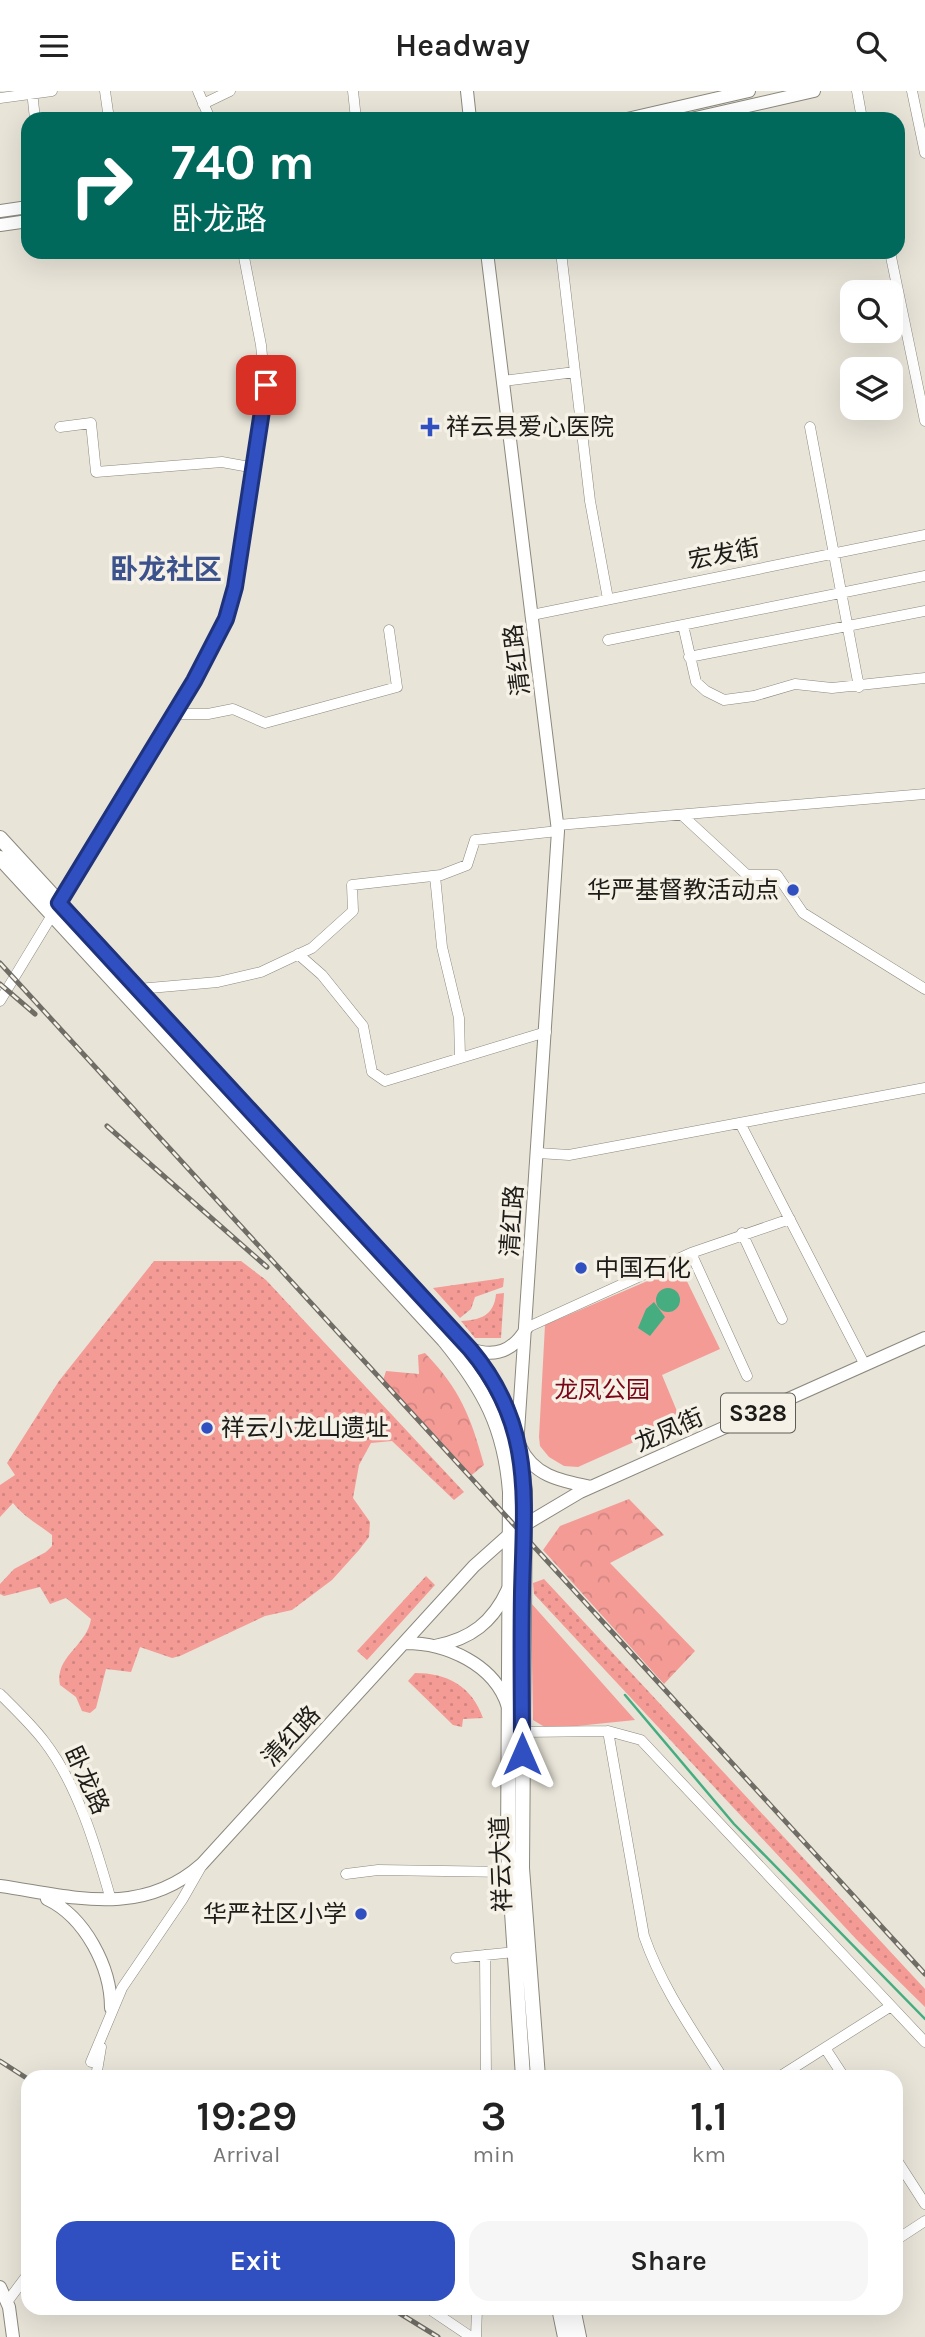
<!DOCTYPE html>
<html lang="en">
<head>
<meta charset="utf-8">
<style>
  :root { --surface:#fff; --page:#f6f6f6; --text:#222; --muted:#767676; --accent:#304fc0 }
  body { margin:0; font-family:Karla,"Noto Sans SC",sans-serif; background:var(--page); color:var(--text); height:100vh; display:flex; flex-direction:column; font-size:26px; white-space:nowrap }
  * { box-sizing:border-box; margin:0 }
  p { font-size:23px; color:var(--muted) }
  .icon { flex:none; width:38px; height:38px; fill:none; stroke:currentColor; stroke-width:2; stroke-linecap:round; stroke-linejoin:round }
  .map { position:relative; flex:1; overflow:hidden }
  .drawer { position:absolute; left:21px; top:1979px; width:882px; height:245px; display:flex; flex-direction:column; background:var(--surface); border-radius:21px; box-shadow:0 7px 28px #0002 }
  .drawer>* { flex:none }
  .top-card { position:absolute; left:21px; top:21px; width:884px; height:147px; border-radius:21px; box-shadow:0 7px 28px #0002; background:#00695c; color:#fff; overflow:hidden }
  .controls { position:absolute; left:840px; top:189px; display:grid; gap:14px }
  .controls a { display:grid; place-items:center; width:63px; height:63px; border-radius:14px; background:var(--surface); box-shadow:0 7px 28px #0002; font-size:35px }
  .pin { position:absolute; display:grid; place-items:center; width:60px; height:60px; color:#fff; margin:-30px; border-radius:14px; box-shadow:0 4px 10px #0006 }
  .me { position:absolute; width:77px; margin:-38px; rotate:0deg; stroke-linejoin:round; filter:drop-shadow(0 0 5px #0008) }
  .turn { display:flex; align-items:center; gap:24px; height:147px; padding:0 35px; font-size:32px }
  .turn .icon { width:91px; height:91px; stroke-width:2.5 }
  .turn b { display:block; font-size:49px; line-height:60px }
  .eta { display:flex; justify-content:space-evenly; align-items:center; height:119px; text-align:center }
  .eta b { font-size:42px; font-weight:600; line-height:49px }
  .primary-button { display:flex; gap:14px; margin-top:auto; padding:14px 35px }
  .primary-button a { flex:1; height:80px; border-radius:21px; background:var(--accent); color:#fff; font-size:28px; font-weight:600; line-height:80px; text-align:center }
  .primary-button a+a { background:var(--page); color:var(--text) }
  header { display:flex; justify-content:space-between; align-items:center; height:91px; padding:0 35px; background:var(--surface); font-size:32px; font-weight:600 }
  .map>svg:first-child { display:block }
  .grass { fill:url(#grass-dots) }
  .forest { fill:url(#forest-crowns) }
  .park { fill:#f49b96 }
  .water { fill:#46ad81 }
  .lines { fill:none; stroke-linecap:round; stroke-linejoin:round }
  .stream { stroke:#46ad81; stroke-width:2.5 }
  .minor-casing { stroke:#8b887d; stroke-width:11 }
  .major-casing { stroke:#8b887d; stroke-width:14 }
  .highway-casing { stroke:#8b887d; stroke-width:16 }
  .minor { stroke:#fff; stroke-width:10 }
  .major { stroke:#fff; stroke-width:12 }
  .highway { stroke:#fff; stroke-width:14 }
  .rail-casing { stroke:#6f6d66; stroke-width:5 }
  .rail { stroke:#f5f1e6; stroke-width:2.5; stroke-dasharray:8; stroke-linecap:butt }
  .route-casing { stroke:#1f337d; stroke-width:18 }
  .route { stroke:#304fc0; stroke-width:12 }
  .poi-dot { fill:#304fc0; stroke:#f5f1e6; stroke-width:2.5 }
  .labels { text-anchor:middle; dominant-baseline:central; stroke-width:7; stroke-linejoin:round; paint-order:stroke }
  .shield { fill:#f5f1e6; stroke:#5e5c56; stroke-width:2 }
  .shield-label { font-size:23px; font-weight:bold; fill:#1d1c18 }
  .poi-label { font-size:24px; fill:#1d1c18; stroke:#f5f1e6; text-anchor:start }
  .street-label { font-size:24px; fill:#1d1c18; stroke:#f5f1e6 }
  .park-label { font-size:24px; fill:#7b0516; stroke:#f5f1e6 }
  .quarter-label { font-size:28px; font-weight:bold; fill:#3c528c; stroke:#f5f1e6 }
</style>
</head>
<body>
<header><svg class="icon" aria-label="menu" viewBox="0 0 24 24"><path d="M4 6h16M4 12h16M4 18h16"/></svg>Headway<svg class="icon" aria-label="search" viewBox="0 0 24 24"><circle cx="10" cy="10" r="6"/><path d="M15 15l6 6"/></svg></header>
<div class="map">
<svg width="925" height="2246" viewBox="0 0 925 2246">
  <defs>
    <pattern id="grass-dots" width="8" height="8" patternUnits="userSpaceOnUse" patternTransform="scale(1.75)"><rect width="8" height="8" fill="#f49b96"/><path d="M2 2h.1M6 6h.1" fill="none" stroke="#d18581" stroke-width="1.8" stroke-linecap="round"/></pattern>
    <pattern id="forest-crowns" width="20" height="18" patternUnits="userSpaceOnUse" patternTransform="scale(1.75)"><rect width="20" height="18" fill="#f49b96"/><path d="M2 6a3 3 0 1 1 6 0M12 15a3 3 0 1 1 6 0" fill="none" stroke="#d18581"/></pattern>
  </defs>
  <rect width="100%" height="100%" fill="#e8e4d8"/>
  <path class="grass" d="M 154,1170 L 241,1170 L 266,1189 L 464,1401 L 454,1409 L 392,1350 L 371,1352 L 359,1374 L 353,1407 L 370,1431 L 369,1446 L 359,1459 L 332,1489 L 292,1519 L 265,1525 L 180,1565 L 172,1567 L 140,1556 L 131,1581 L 106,1578 L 96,1617 L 90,1622 L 82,1620 L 76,1606 L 60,1594 C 54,1566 87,1555 91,1528 L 66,1507 L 50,1513 L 40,1496 L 4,1505 L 0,1503 L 0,1493 L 14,1478 L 46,1461 L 52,1455 L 52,1444 C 38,1433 24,1426 13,1412 L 0,1426 L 0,1394 L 15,1384 L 7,1372 L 59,1290 Z
    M 504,1187 L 503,1196 L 475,1206 L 471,1218 L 460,1227 L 433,1197 Z
    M 504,1202 L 501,1247 L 475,1247 L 461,1230 C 480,1229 494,1225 496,1203 Z
    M 426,1485 L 435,1494 L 367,1569 L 357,1560 Z
    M 544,1488 L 925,1898 L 925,1916 L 856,1848 L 534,1503 L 533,1492 Z
    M 415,1582 C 447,1582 472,1595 483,1627 L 463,1628 L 462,1636 L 453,1634 L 408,1590 Z"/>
  <path class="forest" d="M 425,1262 C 460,1298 471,1326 484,1374 L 468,1387 L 382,1293 L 386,1280 L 419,1283 L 418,1264 Z
    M 629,1408 L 664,1444 L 610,1472 L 695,1560 L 664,1593 L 543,1459 L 560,1435 Z"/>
  <path class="park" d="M 680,1176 L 720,1258 L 662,1284 L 681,1330 L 578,1376 L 564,1375 L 549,1366 L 540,1355 L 539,1346 L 545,1234 Z
    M 531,1512 L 635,1629 L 548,1638 L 533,1629 Z"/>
  <path class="water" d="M656 1209a12 12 0 1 1 24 0a12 12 0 1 1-24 0Z
    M 654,1211 L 665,1226 L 650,1245 L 638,1237 L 646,1218 Z"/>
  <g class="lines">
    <path class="stream" d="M 625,1604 L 734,1733 L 925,1928"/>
    <defs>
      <path id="minor" d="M 32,0 L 35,28
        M 105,0 L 109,28
        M 198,0 L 210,28
        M 353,0 L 356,28
        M 857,0 L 862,28
        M 912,0 L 925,62
        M 0,7 L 52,0
        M 203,13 L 230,0
        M 561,161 L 590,410 L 608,508
        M 890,161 L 925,330
        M 503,290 L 575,281
        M 60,336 L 91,332 L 96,381 L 222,371 L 255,377
        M 810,336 L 859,596
        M 532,524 L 925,444
        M 683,534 L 696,591 L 706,600 L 724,609 L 754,605 L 795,593 L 832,597 L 925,587
        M 608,549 L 925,485
        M 689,566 L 925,520
        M 173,623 L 208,623 L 233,618 L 265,632 L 397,596 L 389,539
        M 682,724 L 747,784 L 777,784 L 803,822 L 925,898
        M 558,734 L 925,703
        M 435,785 L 442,856 L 459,927 L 460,966
        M 298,863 L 322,884 L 363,935 L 372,981 L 385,990 L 546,941
        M 138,898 L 218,891 L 261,881 L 312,857 L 353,820 L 352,794 L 441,784 L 467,774 L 475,749 L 558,740
        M 0,910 L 194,590 L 217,549 L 231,512 L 266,307 L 261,254 L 243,161
        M 740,1032 L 865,1274
        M 538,1062 L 569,1064 L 925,997
        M 742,1142 L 782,1228
        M 691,1162 L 747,1285
        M 526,1237 L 691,1162 L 790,1128
        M 0,1603 C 15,1618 31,1633 44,1650 C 78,1694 96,1756 111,1809
        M 608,1640 L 644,1845 C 662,1897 693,1940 722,1986
        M 522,1641 L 608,1640 L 641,1649 L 925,1951
        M 346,1783 L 378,1779 L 509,1781
        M 485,1864 L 486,1986
        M 456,1867 L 514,1861
        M 825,1957 L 844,1986
        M 91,1971 L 122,1897 L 182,1809 L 202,1774
        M 96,1986 L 101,1956
        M 779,1986 L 891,1915
        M 896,2068 L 925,2113
        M 896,2149 L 925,2130
        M 7,2211 L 28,2183
        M 428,2217 L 471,2246
        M 476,2246 L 477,2217"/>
      <path id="major" d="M 467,0 L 470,28
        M 627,28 L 749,0
        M 691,28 L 814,0
        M 0,120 L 28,116
        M 0,134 L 28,130
        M 487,161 L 558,740 L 514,1401
        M 470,1258 C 495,1267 513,1260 526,1238
        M 520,1355 C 533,1385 561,1390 591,1396
        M 405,1552 C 446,1552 495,1573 508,1616
        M 435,1555 C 471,1548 493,1531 508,1498
        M 0,1795 C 71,1805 140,1828 202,1773 L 474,1475 L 511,1442 L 580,1401 L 925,1247
        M 47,1808 C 85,1826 111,1876 111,1917
        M 0,2196 L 9,2216 L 13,2246"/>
      <path id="highway" d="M 0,747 L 470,1258 C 505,1300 520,1346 525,1400 L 522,1777 L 538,1986
        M 0,767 L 444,1249 C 484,1298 505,1336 510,1401 L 508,1761 L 523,1986
        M 559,2217 L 565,2246
        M 573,2217 L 579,2246"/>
    </defs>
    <use href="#minor" class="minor-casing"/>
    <use href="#major" class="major-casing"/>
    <use href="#highway" class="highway-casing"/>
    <use href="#minor" class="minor"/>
    <use href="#major" class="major"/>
    <use href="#highway" class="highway"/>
    <defs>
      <path id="rail" d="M 0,872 L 925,1883
        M 0,893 L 35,923
        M 107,1035 L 267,1176
        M 0,1970 L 28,1988
        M 391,2217 L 438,2246"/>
    </defs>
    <use href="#rail" class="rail-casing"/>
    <use href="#rail" class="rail"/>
  </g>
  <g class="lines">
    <defs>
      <path id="route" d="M 266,294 L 235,496 L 226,528 L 194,590 L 59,812 L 470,1258 C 535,1335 524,1408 522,1502 C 521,1556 522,1609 522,1663"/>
    </defs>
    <use href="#route" class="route-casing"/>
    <use href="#route" class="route"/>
  </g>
  <g class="poi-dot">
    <path d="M426.5 325.5h7v7h7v7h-7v7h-7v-7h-7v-7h7z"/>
    <circle cx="793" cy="799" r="7"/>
    <circle cx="581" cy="1177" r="7"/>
    <circle cx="207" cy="1337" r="7"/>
    <circle cx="361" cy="1823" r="7"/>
  </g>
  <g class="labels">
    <rect class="shield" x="721" y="1302.5" width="74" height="39" rx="5"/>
    <g class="shield-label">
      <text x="758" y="1322">S328</text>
    </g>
    <g class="poi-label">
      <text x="446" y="336">祥云县爱心医院</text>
      <text x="779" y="799" text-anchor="end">华严基督教活动点</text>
      <text x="595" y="1177">中国石化</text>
      <text x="221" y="1337">祥云小龙山遗址</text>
      <text x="347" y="1823" text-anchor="end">华严社区小学</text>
    </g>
    <g class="street-label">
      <text transform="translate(724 463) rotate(-11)">宏发街</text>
      <text transform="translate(517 569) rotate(-97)">清红路</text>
      <text transform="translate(512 1130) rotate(-86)">清红路</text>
      <text transform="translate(669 1339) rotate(-24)">龙凤街</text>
      <text transform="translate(291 1645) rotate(-47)">清红路</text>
      <text transform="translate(87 1689) rotate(65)">卧龙路</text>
      <text transform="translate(501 1773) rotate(-92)">祥云大道</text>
    </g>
    <g class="park-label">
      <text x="602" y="1299">龙凤公园</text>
    </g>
    <g class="quarter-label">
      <text x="166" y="478">卧龙社区</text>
    </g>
  </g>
</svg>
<div class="controls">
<a><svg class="icon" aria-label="search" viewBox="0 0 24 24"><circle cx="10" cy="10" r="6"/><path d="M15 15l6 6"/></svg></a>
<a><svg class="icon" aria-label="layers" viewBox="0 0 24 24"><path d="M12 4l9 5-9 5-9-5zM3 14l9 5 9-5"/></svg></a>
</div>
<div class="pin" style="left:266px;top:294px;background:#d93025"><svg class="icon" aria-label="arrive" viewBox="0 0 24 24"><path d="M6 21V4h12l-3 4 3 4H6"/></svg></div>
<svg class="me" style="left:522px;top:1663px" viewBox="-20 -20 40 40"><path d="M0-17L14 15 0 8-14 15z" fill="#304fc0" stroke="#fff" stroke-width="4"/></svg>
<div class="top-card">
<div class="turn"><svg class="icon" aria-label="right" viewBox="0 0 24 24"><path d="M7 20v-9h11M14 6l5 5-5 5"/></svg><div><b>740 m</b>卧龙路</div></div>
</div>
<section class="drawer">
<div class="eta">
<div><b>19:29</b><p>Arrival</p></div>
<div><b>3</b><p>min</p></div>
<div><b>1.1</b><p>km</p></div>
</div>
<div class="primary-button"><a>Exit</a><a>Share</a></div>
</section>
</div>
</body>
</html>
